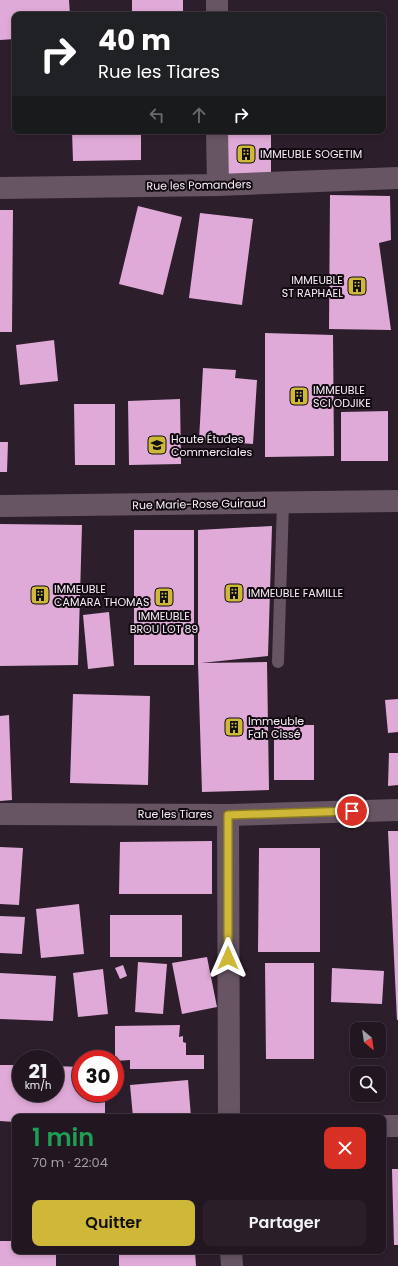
<!DOCTYPE html>
<html lang="fr">
<head>
<meta charset="utf-8">
<style>
  :root { --surface:#221620; --page:#2a1f29; --text:#f1f3f6; --muted:#a29fa5; --line:#3f353e; --accent:#cfb837 }
  body { margin:0; font-family:Poppins,sans-serif; background:var(--page); color:var(--text); height:100vh; display:flex; flex-direction:column; font-size:15px; white-space:nowrap }
  * { box-sizing:border-box; margin:0 }
  p { font-size:13px; color:var(--muted) }
  .icon { flex:none; width:22px; height:22px; fill:none; stroke:currentColor; stroke-width:2; stroke-linecap:round; stroke-linejoin:round }
  .map { position:relative; flex:1; overflow:hidden }
  .details { position:absolute; left:12px; top:1114px; width:374px; height:140px; display:flex; flex-direction:column; background:var(--surface); border-radius:8px; box-shadow:0 2px 6px #0003,0 0 0 1px var(--line) }
  .details>* { flex:none }
  .hud { position:absolute; left:12px; top:12px; width:374px; height:122px; border-radius:8px; box-shadow:0 2px 6px #0003,0 0 0 1px var(--line); background:#202124; color:#fff; overflow:hidden }
  .needle { width:26px; rotate:151deg }
  .fabs { position:absolute; left:350px; top:1022px; display:grid; gap:8px }
  .fabs a { display:grid; place-items:center; width:36px; height:36px; border-radius:8px; background:var(--surface); box-shadow:0 2px 6px #0003,0 0 0 1px var(--line); font-size:20px }
  .speed { position:absolute; left:12px; top:1050px; display:flex; gap:8px; font-size:20px; font-weight:700; text-align:center }
  .speed>* { display:grid; place-content:center; width:52px; height:52px; border-radius:50%; background:var(--surface); box-shadow:0 2px 6px #0003,0 0 0 1px var(--line); line-height:1 }
  .speed small { font-size:10px; font-weight:400 }
  .speed .limit { border:6px solid #d22; background:#fff; color:#111 }
  .pin { position:absolute; display:grid; place-items:center; width:34px; height:34px; color:#fff; margin:-17px; border:2px solid #fff; border-radius:50%; box-shadow:0 1px 4px #0007 }
  .me { position:absolute; width:44px; margin:-22px; rotate:0deg; stroke-linejoin:round; filter:drop-shadow(0 0 3px #0008) }
  .turn { display:flex; align-items:center; gap:14px; height:84px; padding:0 20px; font-size:18px }
  .turn .icon { width:52px; height:52px; stroke-width:2.5 }
  .turn b { display:block; font-size:28px; line-height:34px }
  .lanes { display:flex; align-items:center; height:38px; padding:0 20px; background:#0003; justify-content:center; gap:20px; direction:ltr }
  .lanes .off { opacity:.35 }
  .round { display:grid; place-items:center; flex:none; width:42px; height:42px; border-radius:8px; background:var(--page) }
  .summary { display:flex; align-items:center; justify-content:space-between; height:68px; padding:0 20px }
  h1 { font-size:24px; font-weight:600; line-height:30px; color:#1e9e55 }
  .cta { display:flex; gap:8px; margin-top:auto; padding:8px 20px }
  .cta a { flex:1; height:46px; border-radius:8px; background:var(--accent); color:#111; font-size:16px; font-weight:600; line-height:46px; text-align:center }
  .cta a+a { background:var(--page); color:var(--text) }
  .map>svg:first-child { display:block }
  .building { fill:#e0aad8 }
  .lines { fill:none; stroke-linecap:round; stroke-linejoin:round }
  .lane { stroke:#675564; stroke-width:12 }
  .street { stroke:#675564; stroke-width:22 }
  .route-casing { stroke:#877824; stroke-width:10 }
  .route { stroke:#cfb837; stroke-width:7 }
  .labels { text-anchor:middle; dominant-baseline:central; stroke-width:4; stroke-linejoin:round; paint-order:stroke }
  .poi-label { font-size:11px; fill:#f9eef7; stroke:#110a10; text-anchor:start }
  .street-label { font-size:11px; fill:#f9eef7; stroke:#110a10 }
</style>
</head>
<body>
<div class="map">
<svg width="398" height="1266" viewBox="0 0 398 1266">
  <rect width="100%" height="100%" fill="#2d1e2b"/>
  <path class="building" d="M 0,0 L 69,0 L 70,15 L 15,15 L 15,39 L 0,40 Z
    M 132,0 L 183,0 L 183,15 L 132,15 Z
    M 72,131 L 141,131 L 141,160 L 73,161 Z
    M 221,131 L 271,131 L 271,177 L 220,178 Z
    M 330,195 L 390,196 L 391,240 L 379,243 L 391,330 L 329,329 Z
    M 138,206 L 182,217 L 163,295 L 119,284 Z
    M 0,210 L 13,210 L 12,332 L 0,332 Z
    M 200,213 L 253,219 L 242,305 L 189,298 Z
    M 265,333 L 333,335 L 334,456 L 265,457 Z
    M 54,340 L 58,381 L 20,385 L 16,345 Z
    M 203,368 L 236,370 L 235,378 L 257,380 L 253,444 L 199,440 Z
    M 180,399 L 181,464 L 129,465 L 128,401 Z
    M 74,404 L 115,404 L 115,465 L 75,465 Z
    M 388,411 L 388,461 L 341,461 L 341,412 Z
    M 0,442 L 8,442 L 7,472 L 0,472 Z
    M 0,524 L 82,525 L 78,665 L 0,666 Z
    M 272,526 L 268,656 L 201,663 L 267,662 L 269,790 L 202,792 L 198,663 L 198,530 Z
    M 134,530 L 194,530 L 194,665 L 134,665 Z
    M 109,612 L 114,666 L 88,669 L 83,615 Z
    M 73,694 L 150,696 L 148,785 L 70,783 Z
    M 398,699 L 398,732 L 388,733 L 385,700 Z
    M 9,715 L 12,800 L 0,801 L 0,716 Z
    M 274,725 L 314,725 L 314,780 L 274,780 Z
    M 389,753 L 398,753 L 398,785 L 388,786 Z
    M 388,831 L 398,831 L 398,1020 L 397,1020 Z
    M 212,841 L 212,894 L 119,894 L 120,842 Z
    M 0,847 L 23,848 L 19,905 L 0,904 Z
    M 259,848 L 320,848 L 320,952 L 258,952 Z
    M 79,904 L 84,954 L 41,958 L 36,909 Z
    M 110,915 L 182,915 L 182,957 L 110,957 Z
    M 0,916 L 25,917 L 22,954 L 0,953 Z
    M 207,957 L 217,1007 L 182,1014 L 172,963 Z
    M 138,962 L 167,964 L 163,1014 L 135,1012 Z
    M 265,963 L 314,963 L 314,1059 L 266,1059 Z
    M 123,965 L 127,976 L 120,979 L 115,968 Z
    M 332,968 L 384,971 L 382,1004 L 331,1002 Z
    M 103,969 L 108,1014 L 78,1017 L 73,973 Z
    M 0,973 L 56,976 L 53,1021 L 0,1019 Z
    M 180,1025 L 179,1037 L 183,1036 L 183,1042 L 186,1043 L 186,1055 L 204,1055 L 204,1069 L 130,1069 L 130,1060 L 115,1061 L 115,1026 Z
    M 0,1065 L 21,1065 L 21,1093 L 55,1093 L 55,1066 L 81,1067 L 81,1093 L 105,1093 L 105,1117 L 15,1117 L 15,1122 L 0,1121 Z
    M 188,1080 L 191,1117 L 133,1117 L 130,1085 Z
    M 392,1169 L 398,1169 L 398,1245 L 394,1245 Z
    M 0,1241 L 15,1241 L 15,1251 L 56,1251 L 56,1266 L 0,1266 Z
    M 119,1251 L 195,1251 L 196,1266 L 119,1266 Z"/>
  <g class="lines">
    <path class="lane" d="M 278,662 L 283,503"/>
    <path class="street" d="M 217,0 L 217,15
      M 217,131 L 218,185
      M 0,188 L 218,185 L 398,178
      M 0,506 L 398,501
      M 0,814 L 228,815 L 398,810
      M 228,815 L 229,1117
      M 383,1126 L 398,1126
      M 231,1251 L 232,1266"/>
  </g>
  <g class="lines">
    <defs>
      <path id="route" d="M 228,958 L 228,815 L 352,811"/>
    </defs>
    <use href="#route" class="route-casing"/>
    <use href="#route" class="route"/>
  </g>
  <defs>
    <symbol id="building-square" viewBox="-11 -11 22 22"><rect x="-9" y="-9" width="18" height="18" rx="4" fill="#cfb837" stroke="#110a10"/><path d="M-4-6H4V6H1V3H-1V6H-4ZM-2.5-4.3h1.7v1.8h-1.7ZM.8-4.3h1.7v1.8H.8ZM-2.5-1h1.7V.8h-1.7ZM.8-1h1.7V.8H.8Z" fill="#111"/></symbol>
    <symbol id="university-square" viewBox="-11 -11 22 22"><rect x="-9" y="-9" width="18" height="18" rx="4" fill="#cfb837" stroke="#110a10"/><path d="M0-5L7-2L0 1L-7-2ZM-4 1L0 2.5L4 1V4Q0 6-4 4Z" fill="#111"/></symbol>
  </defs>
  <g fill-rule="evenodd">
    <use href="#building-square" x="235" y="143" width="22" height="22"/>
    <use href="#building-square" x="346" y="275" width="22" height="22"/>
    <use href="#building-square" x="288" y="385" width="22" height="22"/>
    <use href="#university-square" x="146" y="434" width="22" height="22"/>
    <use href="#building-square" x="223" y="582" width="22" height="22"/>
    <use href="#building-square" x="29" y="584" width="22" height="22"/>
    <use href="#building-square" x="153" y="586" width="22" height="22"/>
    <use href="#building-square" x="223" y="716" width="22" height="22"/>
  </g>
  <g class="labels">
    <g class="poi-label">
      <text x="260" y="154">IMMEUBLE SOGETIM</text>
      <text x="343" y="280" text-anchor="end">IMMEUBLE<tspan x="343" dy="13">ST RAPHAEL</tspan></text>
      <text x="313" y="390">IMMEUBLE<tspan x="313" dy="13">SCI ODJIKE</tspan></text>
      <text x="171" y="439">Haute Études<tspan x="171" dy="13">Commerciales</tspan></text>
      <text x="54" y="589">IMMEUBLE<tspan x="54" dy="13">CAMARA THOMAS</tspan></text>
      <text x="248" y="593">IMMEUBLE FAMILLE</text>
      <text x="164" y="616" text-anchor="middle">IMMEUBLE<tspan x="164" dy="13">BROU LOT 89</tspan></text>
      <text x="248" y="721">Immeuble<tspan x="248" dy="13">Fah Cissé</tspan></text>
    </g>
    <g class="street-label">
      <text transform="translate(199 185) rotate(-1)">Rue les Pomanders</text>
      <text transform="translate(199 504) rotate(-1)">Rue Marie-Rose Guiraud</text>
      <text x="175" y="814">Rue les Tiares</text>
    </g>
  </g>
</svg>
<div class="fabs">
<a><svg class="needle" viewBox="-14 -14 28 28"><path d="M0-13l5 13h-10z" fill="#e53935"/><path d="M0 13l5-13h-10z" fill="#a29fa5"/></svg></a>
<a><svg class="icon" aria-label="search" viewBox="0 0 24 24"><circle cx="10" cy="10" r="6"/><path d="M15 15l6 6"/></svg></a>
</div>
<div class="speed"><div>21<small>km/h</small></div><div class="limit">30</div></div>
<div class="pin" style="left:352px;top:811px;background:#d93025"><svg class="icon" aria-label="arrive" viewBox="0 0 24 24"><path d="M6 21V4h12l-3 4 3 4H6"/></svg></div>
<svg class="me" style="left:228px;top:958px" viewBox="-20 -20 40 40"><path d="M0-17L14 15 0 8-14 15z" fill="#cfb837" stroke="#fff" stroke-width="4"/></svg>
<div class="hud">
<div class="turn"><svg class="icon" aria-label="right" viewBox="0 0 24 24"><path d="M7 20v-9h11M14 6l5 5-5 5"/></svg><div><b>40 m</b>Rue les Tiares</div></div>
<div class="lanes"><svg class="icon off" aria-label="left" viewBox="0 0 24 24"><path d="M17 20v-9H6M10 6l-5 5 5 5"/></svg><svg class="icon off" aria-label="ahead" viewBox="0 0 24 24"><path d="M12 20V5M6 11l6-6 6 6"/></svg><svg class="icon" aria-label="right" viewBox="0 0 24 24"><path d="M7 20v-9h11M14 6l5 5-5 5"/></svg></div>
</div>
<section class="details">
<div class="summary"><div><h1>1 min</h1><p>70 m · 22:04</p></div><a class="round" style="background:#d93025;color:#fff"><svg class="icon" aria-label="close" viewBox="0 0 24 24"><path d="M6 6l12 12M18 6L6 18"/></svg></a></div>
<div class="cta"><a>Quitter</a><a>Partager</a></div>
</section>
</div>
</body>
</html>
